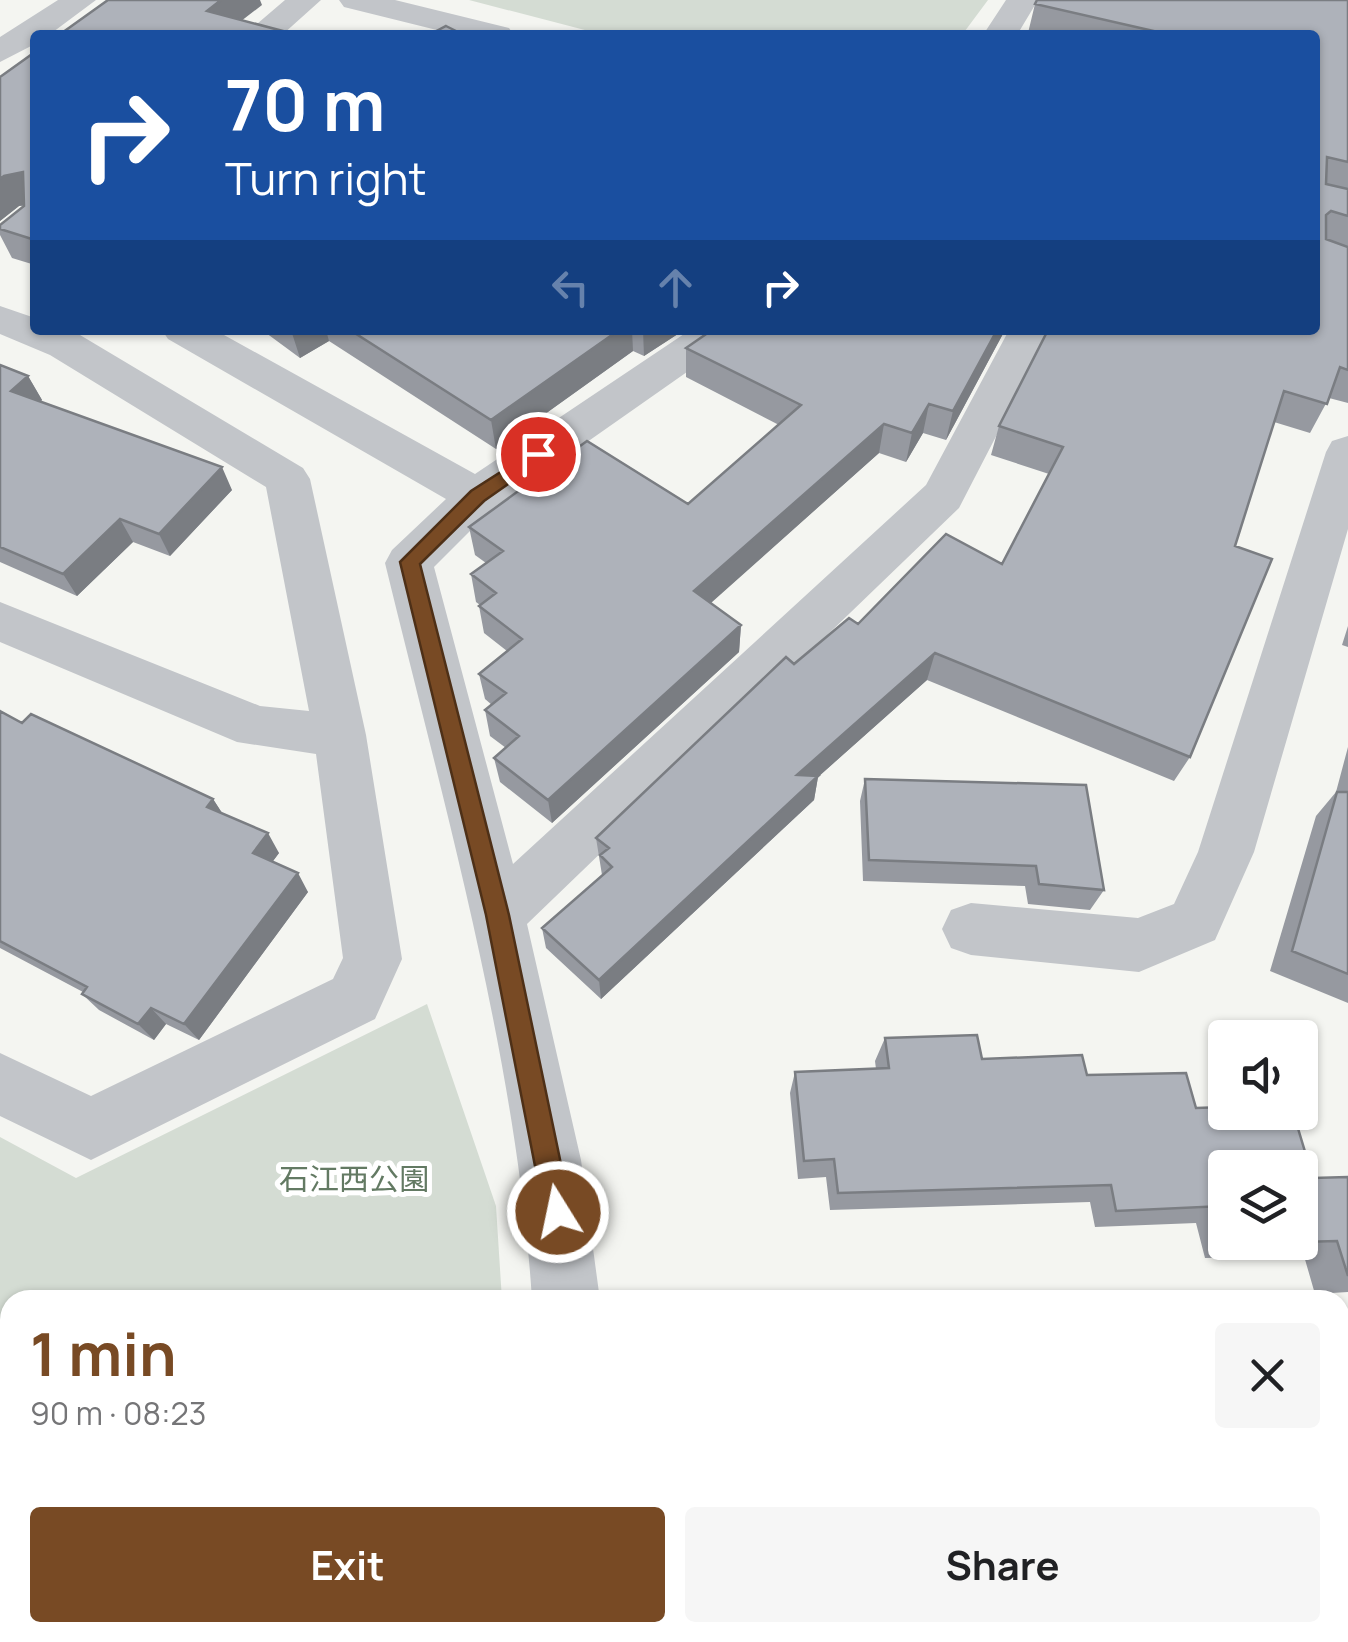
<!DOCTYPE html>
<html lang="en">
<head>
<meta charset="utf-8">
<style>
  :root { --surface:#fff; --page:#f6f6f6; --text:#202124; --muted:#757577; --accent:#784a24 }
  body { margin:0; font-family:Manrope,"Noto Sans JP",sans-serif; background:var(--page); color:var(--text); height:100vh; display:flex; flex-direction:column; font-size:38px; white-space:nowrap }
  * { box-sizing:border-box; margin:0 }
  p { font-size:32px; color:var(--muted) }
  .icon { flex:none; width:55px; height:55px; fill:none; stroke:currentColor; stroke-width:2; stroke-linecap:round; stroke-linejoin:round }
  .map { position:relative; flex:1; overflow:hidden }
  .sheet { position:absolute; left:0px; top:1290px; width:1350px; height:352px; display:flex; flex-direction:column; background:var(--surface); border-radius:30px 30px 0 0; box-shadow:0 2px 8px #0004 }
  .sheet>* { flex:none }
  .hud { position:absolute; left:30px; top:30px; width:1290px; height:305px; border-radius:10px; box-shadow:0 2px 8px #0004; background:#1a4fa0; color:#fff; overflow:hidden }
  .buttons { position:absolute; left:1208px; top:1020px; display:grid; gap:20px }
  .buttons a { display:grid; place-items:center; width:110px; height:110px; border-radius:10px; background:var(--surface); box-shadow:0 2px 8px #0004; font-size:50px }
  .pin { position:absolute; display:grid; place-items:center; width:85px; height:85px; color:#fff; margin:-42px; border:5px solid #fff; border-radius:50%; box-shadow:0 2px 10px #0007 }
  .me { position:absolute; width:110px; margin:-55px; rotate:350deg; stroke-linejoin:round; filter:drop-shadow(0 0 8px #0008) }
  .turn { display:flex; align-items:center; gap:35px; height:210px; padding:0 30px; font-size:45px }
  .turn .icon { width:130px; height:130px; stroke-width:2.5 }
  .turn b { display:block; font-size:70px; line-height:85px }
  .lanes { display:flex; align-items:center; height:95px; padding:0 30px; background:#0003; justify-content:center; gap:50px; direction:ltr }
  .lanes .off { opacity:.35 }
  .round { display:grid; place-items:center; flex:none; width:105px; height:105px; border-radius:10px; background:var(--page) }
  .headline { display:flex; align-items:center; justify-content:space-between; height:170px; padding:0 30px }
  h1 { font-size:60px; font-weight:700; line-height:75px; color:var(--accent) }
  .primary-button { display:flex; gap:20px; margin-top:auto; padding:20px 30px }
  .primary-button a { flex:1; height:115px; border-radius:10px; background:var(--accent); color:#fff; font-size:40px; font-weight:700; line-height:115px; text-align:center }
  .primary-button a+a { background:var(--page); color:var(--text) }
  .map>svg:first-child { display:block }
  .green { fill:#d4dcd3 }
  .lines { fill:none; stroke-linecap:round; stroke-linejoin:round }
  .minor { fill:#c2c5c9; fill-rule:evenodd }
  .wall { fill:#9699a0; fill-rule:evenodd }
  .shaded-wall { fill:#7a7d82 }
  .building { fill:#aeb2ba; stroke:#7a7d82; stroke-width:2.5 }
  .route { fill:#784a24; stroke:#4e3017; stroke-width:2.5 }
  .labels { text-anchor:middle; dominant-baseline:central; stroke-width:10; stroke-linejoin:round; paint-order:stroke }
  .park-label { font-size:30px; fill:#637a63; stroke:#fff }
</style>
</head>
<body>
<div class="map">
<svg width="1348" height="1642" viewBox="0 0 1348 1642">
  <rect width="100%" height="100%" fill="#f4f5f1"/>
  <path class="green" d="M 469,0 L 988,0 L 962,35 L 604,35 Z
    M 427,1004 L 496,1206 L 502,1300 L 10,1300 L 10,1632 L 457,1633 L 456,1642 L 0,1642 L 0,1137 L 76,1178 Z"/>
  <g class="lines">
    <path class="minor" d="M 58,0 L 96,0 L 49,35 L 35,35 L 35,44 L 0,62 L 0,37 Z
      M 285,0 L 321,0 L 282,35 L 244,35 Z
      M 339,0 L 395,0 L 509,28 L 514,35 L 457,35 L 344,7 Z
      M 1006,0 L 1038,0 L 1017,35 L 983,35 Z
      M 0,306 L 35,318 L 35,330 L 66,330 L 80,335 L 303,468 L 310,479 L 366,735 L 402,959 L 375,1019 L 91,1160 L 0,1116 L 0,1053 L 91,1096 L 333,979 L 343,958 L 316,754 L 237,742 L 0,642 L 0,602 L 260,706 L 309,711 L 266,487 L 50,355 L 0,334 Z
      M 162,330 L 215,330 L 475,474 L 690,330 L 740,330 L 734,339 L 493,508 L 434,567 L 513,864 L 926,485 L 1009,330 L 1051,330 L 959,508 L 527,924 L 581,1160 L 600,1300 L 532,1300 C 517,1059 442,798 385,563 L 392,550 L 446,499 L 168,339 Z
      M 1348,436 L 1348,529 L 1254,852 L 1215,940 L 1139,972 L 971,955 L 951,948 L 942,929 L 951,910 L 971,903 L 1138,918 L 1174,904 L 1198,852 L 1326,452 L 1332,441 Z
      M 481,1632 L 559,1632 L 558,1642 L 480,1642 Z"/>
  </g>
  <path class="wall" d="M 1348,0 L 1348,403 L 1329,398 L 1310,433 L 1274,422 L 1235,546 L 1190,757 L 1174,781 L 927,680 L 818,777 L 814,800 L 601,999 L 546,948 L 542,928 L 602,875 L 596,838 L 794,664 L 858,624 L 1002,564 L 1049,474 L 991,455 L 999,426 L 1315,330 L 1315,35 L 1035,35 L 1028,33 L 1035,4 Z
    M 35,52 L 35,265 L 12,258 L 0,235 L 0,225 L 24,206 L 19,206 L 0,221 L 0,77 Z
    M 262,330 L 684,330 L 644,356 L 633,351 L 496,449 L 329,341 L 300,358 Z
    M 712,330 L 1005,330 L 946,440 L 923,433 L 906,462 L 879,453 L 710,603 L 741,625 L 739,652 L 552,823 L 500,782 L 494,758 L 506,748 L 490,736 L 485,710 L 492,705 L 485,699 L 479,674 L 507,651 L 484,633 L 479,606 L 480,605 L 476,602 L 471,574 L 486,563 L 475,555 L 469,527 L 688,504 L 779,425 L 686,377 L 686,348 Z
    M 0,365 L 28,376 L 42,400 L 40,402 L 232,490 L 170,556 L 133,542 L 77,596 L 0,562 Z
    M 1348,626 L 1348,647 L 1342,645 Z
    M 0,711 L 22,723 L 213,799 L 222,813 L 279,853 L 272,862 L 308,892 L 199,1040 L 166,1024 L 154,1040 L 99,1010 L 82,994 L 83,992 L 0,948 Z
    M 1348,747 L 1348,1003 L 1270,971 L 1316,816 L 1336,792 Z
    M 865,779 L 1104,890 L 1090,910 L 1028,904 L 1025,886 L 863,881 L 860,801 Z
    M 977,1035 L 982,1059 L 1082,1055 L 1087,1075 L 1186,1073 L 1196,1108 L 1225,1107 L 1225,1112 L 1293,1112 L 1313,1178 L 1348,1177 L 1348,1292 L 1315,1294 L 1304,1256 L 1205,1258 L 1196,1223 L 1095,1227 L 1090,1202 L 830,1210 L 826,1177 L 798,1179 L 790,1093 L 795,1072 L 876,1069 L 875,1061 L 885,1038 ZM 1225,1168 L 1300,1168 L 1300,1242 L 1225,1242 Z
    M 1348,1460 L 1348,1642 L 828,1642 L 849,1632 L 1340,1632 L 1340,1464 Z"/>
  <path class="shaded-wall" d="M 221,0 L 260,0 L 262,5 L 223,35 L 207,11 Z
    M 23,172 L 35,202 L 19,206 L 0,221 L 0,179 L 4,176 Z
    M 291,330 L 326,330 L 329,341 L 300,358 Z
    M 619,330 L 632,330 L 633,351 L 496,449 L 491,420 Z
    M 643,330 L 684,330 L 644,356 Z
    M 997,330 L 1005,330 L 946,440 L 953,411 Z
    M 28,376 L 42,400 L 25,415 L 11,391 Z
    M 929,404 L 923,433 L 906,462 L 912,433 Z
    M 884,424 L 879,453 L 693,619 L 694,591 Z
    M 222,467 L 232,490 L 170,556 L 159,534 Z
    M 120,519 L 133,542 L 77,596 L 63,574 Z
    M 741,625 L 739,652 L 552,823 L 548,800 Z
    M 935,653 L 927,680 L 818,777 L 814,800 L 601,999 L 599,980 L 797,775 Z
    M 213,799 L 226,819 L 207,807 Z
    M 268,833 L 279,853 L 265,872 L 253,853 Z
    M 298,873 L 308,892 L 199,1040 L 184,1024 Z
    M 151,1008 L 166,1024 L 154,1040 L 138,1024 Z"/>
  <path class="building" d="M 108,0 L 221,0 L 207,11 L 298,35 L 59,35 Z
    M 1037,0 L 1348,0 L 1348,162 L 1327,157 L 1326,184 L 1348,189 L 1348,216 L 1331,211 L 1326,215 L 1326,239 L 1348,247 L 1348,370 L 1340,367 L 1327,404 L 1284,391 L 1235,546 L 1272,559 L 1190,757 L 935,653 L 797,775 L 818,776 L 599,980 L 542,928 L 612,867 L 600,855 L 609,848 L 596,838 L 786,657 L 794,664 L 849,618 L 858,624 L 946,534 L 1002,564 L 1063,447 L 999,426 L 1048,330 L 1315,330 L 1315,35 L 1171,35 L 1035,4 Z
    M 446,26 L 464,35 L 429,35 Z
    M 35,52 L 35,240 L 0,229 L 0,225 L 24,206 L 23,172 L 4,176 L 0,179 L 0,77 Z
    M 350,330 L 619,330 L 491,420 Z
    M 712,330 L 997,330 L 953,411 L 929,404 L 912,433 L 884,424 L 694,591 L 741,625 L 548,800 L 494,758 L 519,736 L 485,710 L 506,693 L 479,674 L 522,639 L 479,606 L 496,593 L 471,574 L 503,551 L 469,527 L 587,441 L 688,504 L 801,405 L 686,348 Z
    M 0,365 L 28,376 L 11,391 L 222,467 L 159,534 L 120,519 L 63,574 L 0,547 Z
    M 0,711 L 22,723 L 31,714 L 213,799 L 207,807 L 268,833 L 253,853 L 298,873 L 184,1024 L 151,1008 L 138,1024 L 82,994 L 87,987 L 0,941 Z
    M 865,779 L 1086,785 L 1104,890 L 1039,884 L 1036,866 L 869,860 Z
    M 1337,792 L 1348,792 L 1348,974 L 1292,951 Z
    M 977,1035 L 982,1059 L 1082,1055 L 1087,1075 L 1186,1073 L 1196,1108 L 1225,1107 L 1225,1112 L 1293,1112 L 1313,1178 L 1348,1177 L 1348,1276 L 1337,1241 L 1300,1242 L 1300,1168 L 1225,1168 L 1225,1213 L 1223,1206 L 1116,1211 L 1111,1185 L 838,1193 L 834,1159 L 804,1161 L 795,1072 L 889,1068 L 885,1038 Z
    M 1348,1469 L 1348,1642 L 844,1642 L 865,1632 L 1340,1632 L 1340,1473 Z"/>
  <path class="route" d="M 538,448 L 544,450 L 544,459 L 484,501 L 420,564 L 509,915 L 571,1212 L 567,1221 L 558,1225 L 548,1221 L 544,1212 L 486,915 L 400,562 L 471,491 Z"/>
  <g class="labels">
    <g class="park-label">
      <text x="354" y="1178">石江西公園</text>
    </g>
  </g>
</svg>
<div class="buttons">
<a><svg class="icon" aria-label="sound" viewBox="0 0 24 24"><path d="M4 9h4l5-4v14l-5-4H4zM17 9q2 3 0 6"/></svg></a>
<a><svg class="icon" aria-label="layers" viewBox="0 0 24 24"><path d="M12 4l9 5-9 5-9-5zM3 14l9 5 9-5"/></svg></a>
</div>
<div class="pin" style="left:538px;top:454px;background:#d93025"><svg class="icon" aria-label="arrive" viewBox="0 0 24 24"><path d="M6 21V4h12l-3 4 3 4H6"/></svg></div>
<svg class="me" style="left:558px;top:1212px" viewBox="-20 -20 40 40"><circle r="17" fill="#784a24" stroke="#fff" stroke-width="3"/><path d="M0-11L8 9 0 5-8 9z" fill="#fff"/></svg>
<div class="hud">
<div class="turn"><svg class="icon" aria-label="right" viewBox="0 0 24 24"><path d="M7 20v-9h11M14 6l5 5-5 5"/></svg><div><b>70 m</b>Turn right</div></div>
<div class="lanes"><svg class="icon off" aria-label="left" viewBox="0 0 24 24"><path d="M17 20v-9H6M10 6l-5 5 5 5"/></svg><svg class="icon off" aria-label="ahead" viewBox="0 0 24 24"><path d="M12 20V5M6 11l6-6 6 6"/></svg><svg class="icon" aria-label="right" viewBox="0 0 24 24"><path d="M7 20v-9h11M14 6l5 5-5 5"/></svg></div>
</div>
<section class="sheet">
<div class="headline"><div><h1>1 min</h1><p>90 m · 08:23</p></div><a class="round"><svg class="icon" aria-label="close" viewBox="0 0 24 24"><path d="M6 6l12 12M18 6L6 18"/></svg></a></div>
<div class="primary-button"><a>Exit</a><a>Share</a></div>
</section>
</div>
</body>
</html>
